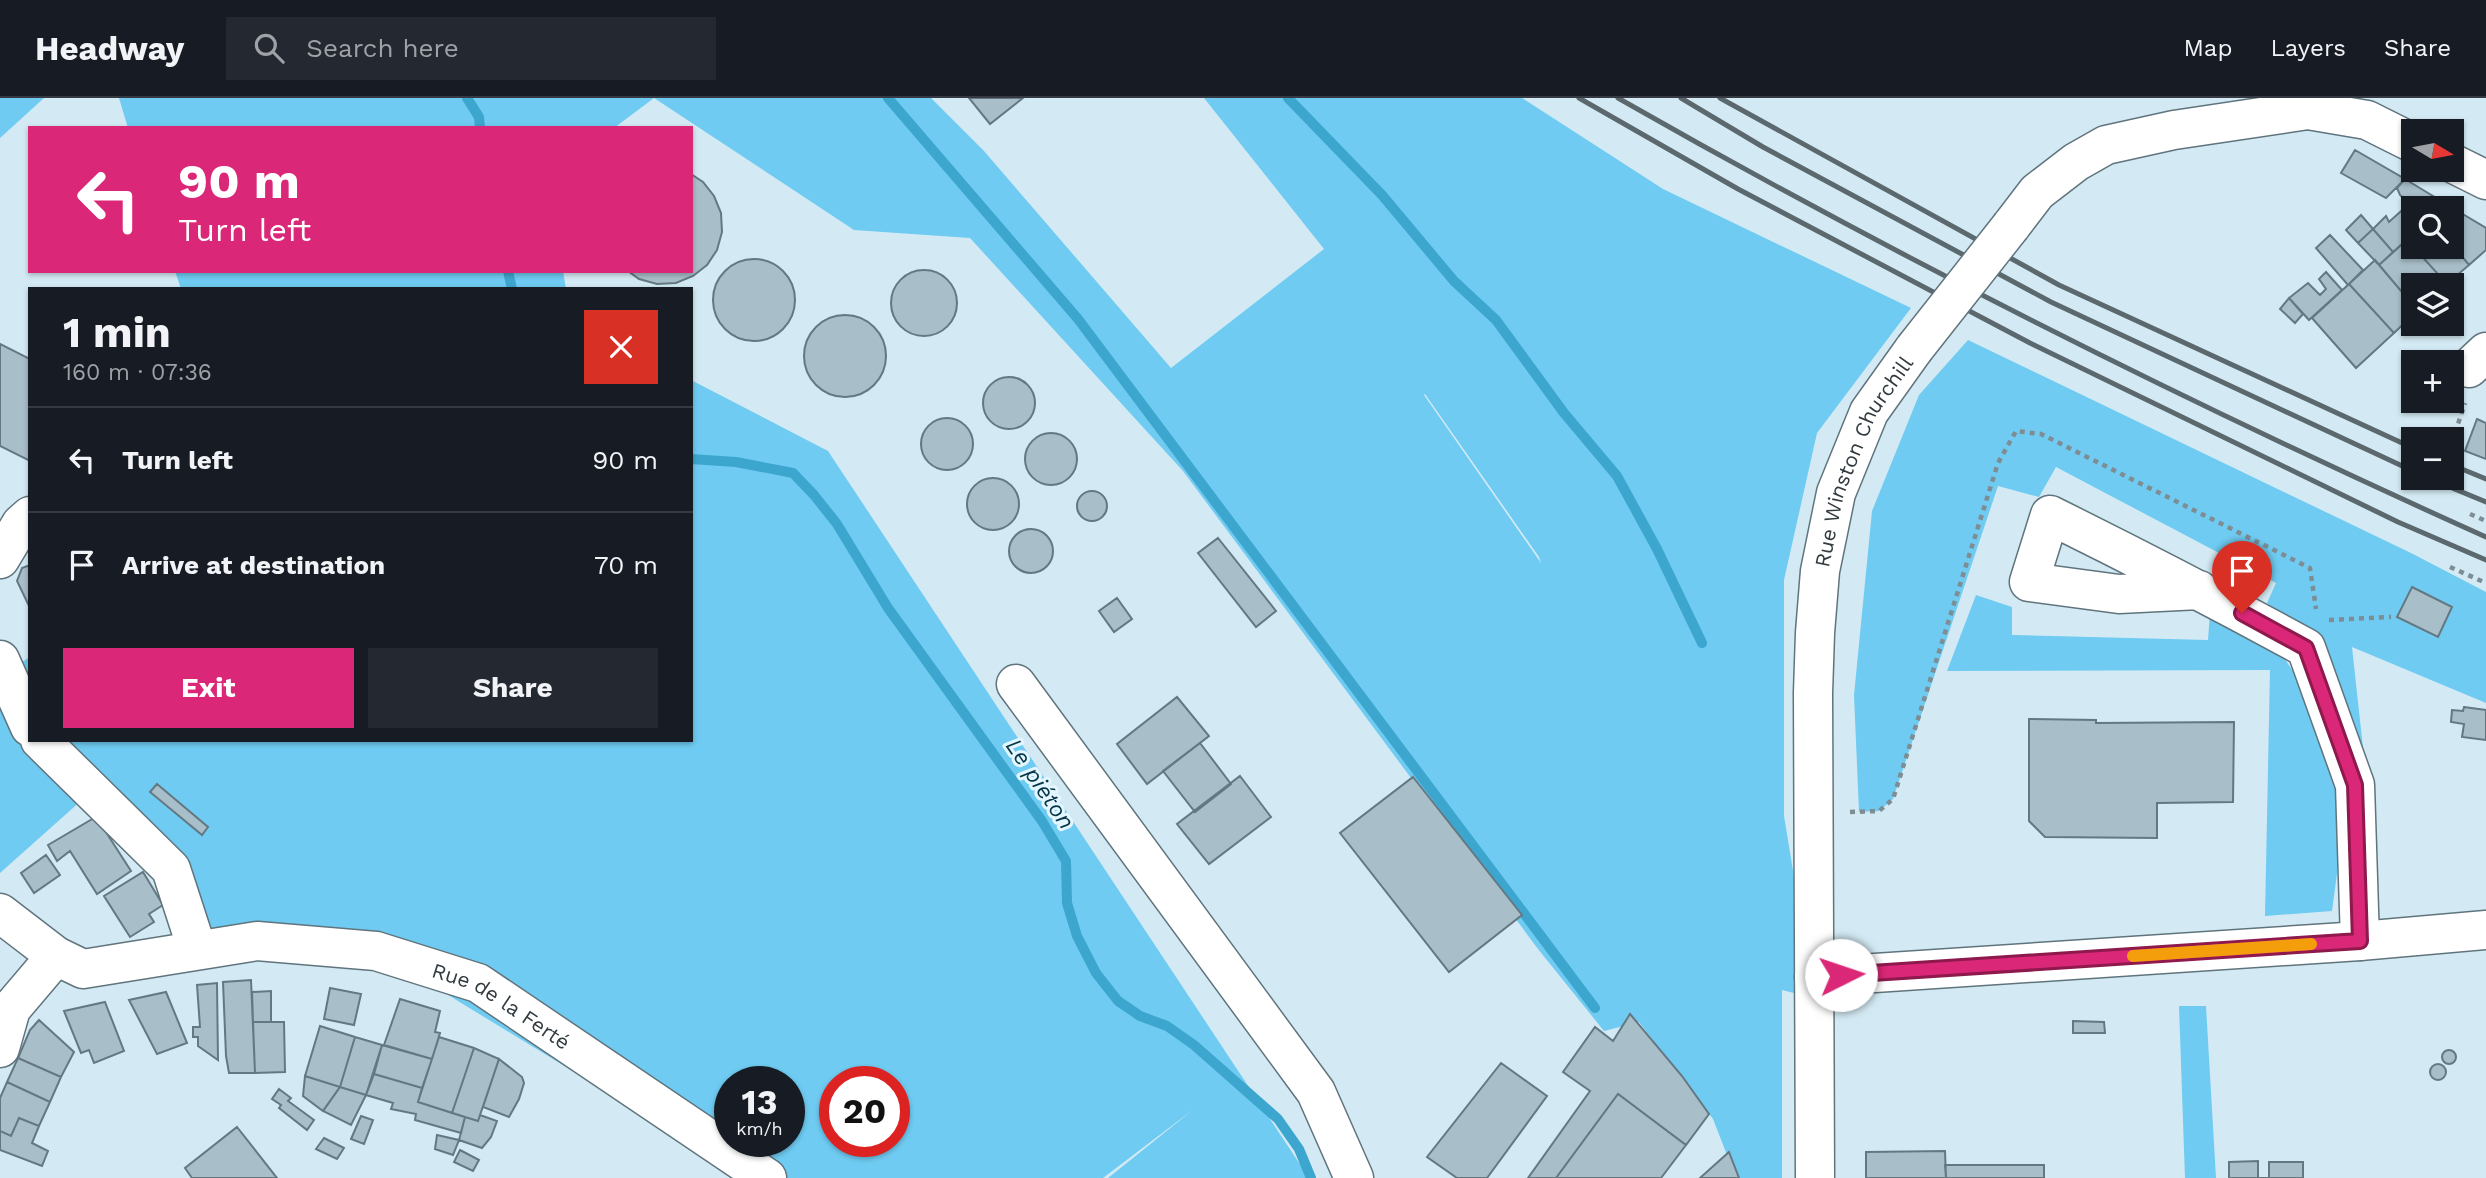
<!DOCTYPE html>
<html lang="en">
<head>
<meta charset="utf-8">
<style>
  :root { --surface:#171b24; --page:#242831; --text:#f1f3f6; --muted:#9ea1a6; --line:#363941; --accent:#db2777 }
  body { margin:0; font-family:"Work Sans",sans-serif; background:var(--page); color:var(--text); height:100vh; display:flex; flex-direction:column; font-size:26px; white-space:nowrap }
  * { box-sizing:border-box; margin:0 }
  p { font-size:23px; color:var(--muted) }
  .icon { flex:none; width:38px; height:38px; fill:none; stroke:currentColor; stroke-width:2; stroke-linecap:round; stroke-linejoin:round }
  .map { position:relative; flex:1; overflow:hidden }
  .drawer { position:absolute; left:28px; top:189px; width:665px; height:455px; display:flex; flex-direction:column; background:var(--surface); border-radius:0px; box-shadow:0 2px 5px #0004 }
  .drawer>* { flex:none }
  .hud { position:absolute; left:28px; top:28px; width:665px; height:147px; border-radius:0px; box-shadow:0 2px 5px #0004; background:#db2777; color:#fff; overflow:hidden }
  .needle { width:46px; rotate:100deg }
  .tools { position:absolute; left:2401px; top:21px; display:grid; gap:14px }
  .tools a { display:grid; place-items:center; width:63px; height:63px; border-radius:0px; background:var(--surface); box-shadow:0 2px 5px #0004; font-size:35px }
  .speed { position:absolute; left:714px; top:968px; display:flex; gap:14px; font-size:35px; font-weight:700; text-align:center }
  .speed>* { display:grid; place-content:center; width:91px; height:91px; border-radius:50%; background:var(--surface); box-shadow:0 2px 5px #0004; line-height:1 }
  .speed small { font-size:18px; font-weight:400 }
  .speed .limit { border:10px solid #d22; background:#fff; color:#111 }
  .pin { position:absolute; display:grid; place-items:center; width:60px; height:60px; color:#fff; margin:-72px -30px; border-radius:50% 50% 50% 0; rotate:-45deg; box-shadow:0 0 7px #0007 }
  .pin .icon { rotate:45deg }
  .me { position:absolute; width:77px; margin:-38px; rotate:86deg; stroke-linejoin:round; filter:drop-shadow(0 0 5px #0008) }
  .turn { display:flex; align-items:center; gap:24px; height:147px; padding:0 35px; font-size:32px }
  .turn .icon { width:91px; height:91px; stroke-width:2.5 }
  .turn b { display:block; font-size:49px; line-height:60px }
  .round { display:grid; place-items:center; flex:none; width:74px; height:74px; border-radius:0px; background:var(--page) }
  .head { display:flex; align-items:center; justify-content:space-between; height:119px; padding:0 35px }
  h1 { font-size:42px; font-weight:700; line-height:52px }
  .button { display:flex; gap:14px; margin-top:auto; padding:14px 35px }
  .button a { flex:1; height:80px; border-radius:0px; background:var(--accent); color:#fff; font-size:28px; font-weight:700; line-height:80px; text-align:center }
  .button a+a { background:var(--page); color:var(--text) }
  ul { padding:0; list-style:none }
  li { display:flex; align-items:center; gap:21px; height:105px; padding:0 35px; border-top:2px solid var(--line) }
  li div { flex:1 }
  li b { display:block; font-size:26px }
  li em { font-style:normal }
  header { display:flex; align-items:center; gap:42px; box-sizing:border-box; height:98px; padding:0 35px; background:var(--surface); border-bottom:2px solid var(--line) }
  header strong { font-size:33px }
  nav { display:flex; gap:38px; margin-inline-start:auto; font-size:24px }
  .search { width:490px; height:63px; background:var(--page); display:flex; align-items:center; gap:18px; box-sizing:border-box; padding:0 24px; border-radius:0px; color:var(--muted); font-size:26px }
  .map>svg:first-child { display:block }
  .green { fill:#6fcbf1; fill-rule:evenodd }
  .lines { fill:none; stroke-linecap:round; stroke-linejoin:round }
  .stream { stroke:#3da6cf; stroke-width:10 }
  .building { fill:#a8bec8; stroke:#647882; stroke-width:2 }
  .minor-casing { stroke:#60747d; stroke-width:41 }
  .major-casing { stroke:#60747d; stroke-width:41 }
  .path { stroke:#7e8d94; stroke-width:4.5; stroke-dasharray:5 5; stroke-linecap:butt }
  .minor { stroke:#fff; stroke-width:38 }
  .major { stroke:#fff; stroke-width:38 }
  .rail { stroke:#5b686d; stroke-width:5 }
  .major-bridge-casing { stroke:#60747d; stroke-width:41; stroke-linecap:butt }
  .major-bridge { stroke:#fff; stroke-width:38 }
  .route-casing { stroke:#8e194d; stroke-width:18 }
  .route { stroke:#db2777; stroke-width:12 }
  .slow { stroke:#f59e0b; stroke-width:12 }
  .labels { text-anchor:middle; dominant-baseline:central; stroke-width:6; stroke-linejoin:round; paint-order:stroke }
  .street-label { font-size:21px; fill:#323b3f; stroke:#e4f6ff }
  .water-label { font-size:23px; font-style:italic; fill:#073748; stroke:#e4f6ff }
</style>
</head>
<body>
<header>
<strong>Headway</strong>
<div class="search"><svg class="icon" aria-label="search" viewBox="0 0 24 24"><circle cx="10" cy="10" r="6"/><path d="M15 15l6 6"/></svg>Search here</div>
<nav><a>Map</a><a>Layers</a><a>Share</a></nav>
</header>
<div class="map">
<svg width="2486" height="1080" viewBox="0 0 2486 1080">
  <rect width="100%" height="100%" fill="#d3eaf4"/>
  <path class="green" d="M 0,0 L 44,0 L 0,40 Z
    M 119,0 L 931,0 L 984,53 L 1171,270 L 1324,151 L 1204,0 L 1522,0 L 1663,91 L 1911,210 L 1817,335 L 1784,482 L 1784,718 L 1814,900 L 1782,892 L 1782,1080 L 1736,1080 L 1713,1021 L 1639,924 L 1604,933 L 1538,851 L 1183,373 L 970,140 L 854,132 L 654,0 L 614,30 L 128,30 ZM 1425,296 L 1539,459 L 1541,465 L 1424,297 Z
    M 175,173 L 563,173 L 566,191 L 181,191 Z
    M 1968,242 L 2413,456 L 2486,494 L 2486,605 L 2352,549 L 2363,650 L 2323,556 L 2295,528 L 2267,505 L 2276,485 L 2056,369 L 2039,399 L 1998,388 L 1893,701 L 1879,713 L 1859,714 L 1854,597 L 1872,413 L 1919,297 Z
    M 691,282 L 828,353 L 1309,1080 L 1108,1080 L 1194,1011 L 1103,1080 L 748,1080 L 376,853 L 197,851 L 171,771 L 92,693 L 0,775 L 0,562 L 6,574 L 30,559 L 30,642 L 691,642 ZM 730,984 L 789,984 L 789,1043 L 730,1043 ZM 835,984 L 894,984 L 894,1043 L 835,1043 Z
    M 1976,497 L 2012,509 L 2012,537 L 2208,542 L 2210,514 L 2272,543 L 2300,583 L 2332,667 L 2343,731 L 2332,813 L 2265,818 L 2270,572 L 1947,573 Z
    M 2179,908 L 2206,908 L 2216,1080 L 2185,1080 Z"/>
  <g class="lines">
    <path class="stream" d="M 467,0 L 479,19 L 480,30
      M 888,0 L 1078,221 L 1595,910
      M 1288,0 L 1382,97 L 1454,183 L 1496,222 L 1564,315 L 1617,378 L 1657,451 L 1702,545
      M 508,173 L 512,191
      M 691,361 L 736,364 L 793,375 L 814,397 L 837,426 L 888,510 L 1042,723 L 1066,763 L 1067,805 L 1077,838 L 1096,875 L 1118,903 L 1140,918 L 1167,928 L 1194,947 L 1278,1021 L 1299,1051 L 1311,1080"/>
  </g>
  <path class="building" d="M 969,0 L 1023,0 L 990,26 Z
    M 2355,52 L 2405,81 L 2386,100 L 2341,75 Z
    M 691,76 L 703,84 L 714,98 L 721,115 L 722,134 L 717,152 L 707,167 L 693,178 L 676,185 L 657,186 L 639,181 L 628,173 L 691,173 Z
    M 2405,81 L 2446,106 L 2442,110 L 2420,110 L 2417,107 L 2413,110 L 2400,97 L 2397,90 Z
    M 2409,106 L 2413,110 L 2413,136 L 2393,154 L 2373,131 L 2386,118 L 2389,124 Z
    M 2446,106 L 2486,130 L 2486,152 L 2469,167 L 2452,146 L 2452,110 L 2442,110 Z
    M 2361,117 L 2373,131 L 2358,145 L 2346,132 Z
    M 2373,131 L 2393,154 L 2379,167 L 2358,145 Z
    M 2413,136 L 2413,149 L 2452,149 L 2452,146 L 2469,167 L 2447,186 L 2407,142 Z
    M 2330,137 L 2363,172 L 2348,187 L 2316,150 Z
    M 2407,142 L 2447,186 L 2413,187 L 2413,207 L 2379,167 Z
    M713 202a41 41 0 1 1 82 0a41 41 0 1 1-82 0Z
    M 2375,162 L 2413,207 L 2413,217 L 2394,235 L 2349,186 Z
    M891 205a33 33 0 1 1 66 0a33 33 0 1 1-66 0Z
    M 2326,174 L 2342,192 L 2309,222 L 2289,200 L 2308,185 L 2320,197 L 2326,191 L 2319,181 Z
    M 2349,186 L 2394,235 L 2356,270 L 2312,220 Z
    M 2289,200 L 2303,216 L 2295,225 L 2280,211 Z
    M804 258a41 41 0 1 1 82 0a41 41 0 1 1-82 0Z
    M 0,246 L 30,261 L 30,363 L 0,348 Z
    M983 305a26 26 0 1 1 52 0a26 26 0 1 1-52 0Z
    M921 346a26 26 0 1 1 52 0a26 26 0 1 1-52 0Z
    M 2477,321 L 2486,325 L 2486,361 L 2465,353 Z
    M1025 361a26 26 0 1 1 52 0a26 26 0 1 1-52 0Z
    M967 406a26 26 0 1 1 52 0a26 26 0 1 1-52 0Z
    M1077 408a15 15 0 1 1 30 0a15 15 0 1 1-30 0Z
    M1009 453a22 22 0 1 1 44 0a22 22 0 1 1-44 0Z
    M 1218,440 L 1276,513 L 1256,529 L 1198,455 Z
    M 30,467 L 30,510 L 17,483 L 22,470 Z
    M 2412,489 L 2452,509 L 2438,539 L 2397,519 Z
    M 1117,500 L 1132,521 L 1114,534 L 1099,513 Z
    M 1177,599 L 1209,638 L 1147,686 L 1117,646 Z
    M 2464,609 L 2486,612 L 2486,642 L 2462,639 L 2464,626 L 2451,624 L 2452,612 L 2463,613 Z
    M 2029,621 L 2096,622 L 2096,625 L 2234,624 L 2233,704 L 2157,705 L 2157,740 L 2045,739 L 2029,723 Z
    M 1200,645 L 1231,686 L 1195,714 L 1163,673 Z
    M 1240,678 L 1271,719 L 1209,766 L 1177,726 Z
    M 1413,679 L 1522,817 L 1449,874 L 1340,735 Z
    M 157,686 L 208,729 L 202,737 L 150,694 Z
    M 94,720 L 104,731 L 131,773 L 97,796 L 70,753 L 57,763 L 48,747 Z
    M 46,757 L 60,777 L 34,795 L 21,775 Z
    M 143,774 L 163,807 L 149,816 L 154,824 L 130,839 L 104,798 Z
    M 251,882 L 255,975 L 229,975 L 226,958 L 223,884 Z
    M 217,885 L 218,962 L 198,948 L 198,939 L 193,939 L 193,929 L 200,929 L 197,887 Z
    M 330,890 L 361,896 L 354,927 L 324,921 Z
    M 271,893 L 271,924 L 253,924 L 252,894 Z
    M 166,894 L 187,945 L 157,956 L 129,902 Z
    M 400,901 L 440,913 L 435,934 L 440,935 L 432,961 L 384,947 Z
    M 105,904 L 124,953 L 94,965 L 89,952 L 81,955 L 64,913 Z
    M 1630,916 L 1682,978 L 1709,1016 L 1686,1047 L 1618,996 L 1556,1080 L 1528,1080 L 1590,993 L 1563,974 L 1595,929 L 1613,943 Z
    M 39,922 L 74,954 L 61,979 L 18,960 L 30,932 Z
    M 2073,923 L 2104,924 L 2105,935 L 2073,935 Z
    M 253,924 L 284,924 L 285,974 L 255,975 Z
    M 320,928 L 355,939 L 340,989 L 305,978 Z
    M 355,939 L 382,947 L 366,997 L 340,989 Z
    M 439,939 L 474,950 L 452,1015 L 418,1004 Z
    M 382,947 L 432,961 L 422,990 L 374,976 Z
    M 474,950 L 499,961 L 478,1023 L 452,1015 Z
    M2442 959a7 7 0 1 1 14 0a7 7 0 1 1-14 0Z
    M 18,960 L 61,979 L 50,1004 L 7,984 Z
    M 499,961 L 522,979 L 524,985 L 519,1001 L 509,1019 L 483,1009 Z
    M 1501,965 L 1547,998 L 1487,1080 L 1457,1080 L 1427,1059 Z
    M2430 974a8 8 0 1 1 16 0a8 8 0 1 1-16 0Z
    M 374,976 L 422,990 L 418,1004 L 465,1019 L 461,1035 L 415,1022 L 416,1016 L 391,1011 L 393,1005 L 366,997 Z
    M 305,978 L 340,989 L 323,1013 L 303,998 Z
    M 7,984 L 50,1004 L 39,1028 L 19,1020 L 11,1038 L 0,1033 L 0,1000 Z
    M 340,989 L 366,997 L 351,1027 L 323,1013 Z
    M 279,991 L 291,1000 L 288,1003 L 314,1022 L 307,1032 L 279,1010 L 281,1007 L 272,1001 Z
    M 1618,996 L 1686,1047 L 1661,1080 L 1556,1080 Z
    M 480,1017 L 497,1023 L 491,1039 L 482,1050 L 459,1042 L 465,1019 L 478,1023 Z
    M 361,1018 L 373,1022 L 364,1046 L 351,1041 Z
    M 19,1020 L 39,1028 L 32,1045 L 48,1053 L 42,1068 L 0,1052 L 0,1033 L 11,1038 Z
    M 237,1029 L 277,1080 L 192,1080 L 185,1070 Z
    M 437,1037 L 459,1042 L 453,1057 L 435,1051 Z
    M 324,1040 L 344,1050 L 337,1061 L 316,1051 Z
    M 460,1052 L 479,1062 L 473,1073 L 454,1064 Z
    M 1945,1053 L 1946,1080 L 1866,1080 L 1866,1054 Z
    M 1729,1054 L 1739,1080 L 1700,1080 Z
    M 2258,1063 L 2258,1080 L 2269,1080 L 2269,1064 L 2303,1064 L 2303,1080 L 2229,1080 L 2229,1064 Z
    M 1945,1067 L 2044,1067 L 2044,1080 L 1946,1080 Z"/>
  <g class="lines">
    <defs>
      <g id="minor">
        <path d="M 2469,270 L 2486,254"/>
        <path d="M 0,461 L 21,426 L 30,418"/>
        <path d="M 2199,492 L 2119,496 L 2029,484 L 2050,417 C 2137,460 2222,504 2306,550 L 2355,687 L 2360,843"/>
        <path d="M 0,562 L 30,629"/>
        <path d="M 1016,586 L 1316,994 L 1354,1080"/>
        <path d="M 40,642 L 171,771 L 197,851"/>
        <path id="s1" d="M 0,815 L 56,858 L 83,871 L 257,843 L 376,853 L 478,885 L 767,1080"/>
        <path d="M 1814,879 L 2360,843 L 2486,832"/>
        <path d="M 0,950 L 11,911 L 56,858"/>
      </g>
      <g id="major">
        <path d="M 2452,65 L 2486,82"/>
        <path d="M 2011,128 L 2037,94 L 2076,64 L 2106,47 L 2174,32 L 2308,12 L 2367,22 L 2413,45"/>
        <path id="s2" d="M 1815,1080 L 1813,595 L 1815,535 L 1820,473 L 1836,395 L 1869,314 L 1914,251"/>
      </g>
    </defs>
    <use href="#minor" class="minor-casing"/>
    <use href="#major" class="major-casing"/>
    <path class="path" d="M 2455,335 L 2465,305
      M 2470,416 L 2486,423
      M 2450,469 L 2486,485
      M 2329,522 L 2391,519
      M 1850,714 L 1879,713 L 1893,701 L 1998,365 L 2016,333 L 2041,336 L 2310,470 L 2316,511"/>
    <use href="#minor" class="minor"/>
    <use href="#major" class="major"/>
    <path class="rail" d="M 1579,0 L 1738,91 L 2030,245 L 2398,424 L 2486,462
      M 1618,0 C 1900,161 2190,306 2486,439
      M 1681,0 L 1763,49 L 2051,204 L 2413,373
      M 1720,0 L 2059,187 L 2413,350
      M 2452,367 L 2486,381
      M 2428,380 L 2486,404"/>
    <defs>
      <path id="major-bridge" d="M 1914,251 L 2011,128"/>
    </defs>
    <use href="#major-bridge" class="major-bridge-casing"/>
    <use href="#major-bridge" class="major-bridge"/>
  </g>
  <g class="lines">
    <defs>
      <path id="route" d="M 1841,877 L 2360,843 L 2355,687 L 2306,550 L 2242,515"/>
    </defs>
    <use href="#route" class="route-casing"/>
    <use href="#route" class="route"/>
    <path class="slow" d="M 2133,858 L 2311,846"/>
  </g>
  <g class="labels">
    <g class="street-label">
      <text stroke="none"><textPath href="#s2" startOffset="726">Rue Winston Churchill</textPath></text>
      <text stroke="none"><textPath href="#s1" startOffset="534">Rue de la Ferté</textPath></text>
    </g>
    <g class="water-label">
      <text transform="translate(1040 686) rotate(56)">Le piéton</text>
    </g>
  </g>
</svg>
<div class="tools">
<a><svg class="needle" viewBox="-14 -14 28 28"><path d="M0-13l5 13h-10z" fill="#e53935"/><path d="M0 13l5-13h-10z" fill="#9ea1a6"/></svg></a>
<a><svg class="icon" aria-label="search" viewBox="0 0 24 24"><circle cx="10" cy="10" r="6"/><path d="M15 15l6 6"/></svg></a>
<a><svg class="icon" aria-label="layers" viewBox="0 0 24 24"><path d="M12 4l9 5-9 5-9-5zM3 14l9 5 9-5"/></svg></a>
<a>+</a>
<a>−</a>
</div>
<div class="speed"><div>13<small>km/h</small></div><div class="limit">20</div></div>
<div class="pin" style="left:2242px;top:515px;background:#d93025"><svg class="icon" aria-label="arrive" viewBox="0 0 24 24"><path d="M6 21V4h12l-3 4 3 4H6"/></svg></div>
<svg class="me" style="left:1841px;top:877px" viewBox="-20 -20 40 40"><circle r="19" fill="#fff"/><path d="M0-13L10 11 0 6-10 11z" fill="#db2777"/></svg>
<div class="hud">
<div class="turn"><svg class="icon" aria-label="left" viewBox="0 0 24 24"><path d="M17 20v-9H6M10 6l-5 5 5 5"/></svg><div><b>90 m</b>Turn left</div></div>
</div>
<section class="drawer">
<div class="head"><div><h1>1 min</h1><p>160 m · 07:36</p></div><a class="round" style="background:#d93025;color:#fff"><svg class="icon" aria-label="close" viewBox="0 0 24 24"><path d="M6 6l12 12M18 6L6 18"/></svg></a></div>
<ul>
<li><svg class="icon" aria-label="left" viewBox="0 0 24 24"><path d="M17 20v-9H6M10 6l-5 5 5 5"/></svg><div><b>Turn left</b></div><em>90 m</em></li>
<li><svg class="icon" aria-label="arrive" viewBox="0 0 24 24"><path d="M6 21V4h12l-3 4 3 4H6"/></svg><div><b>Arrive at destination</b></div><em>70 m</em></li>
</ul>
<div class="button"><a>Exit</a><a>Share</a></div>
</section>
</div>
</body>
</html>
